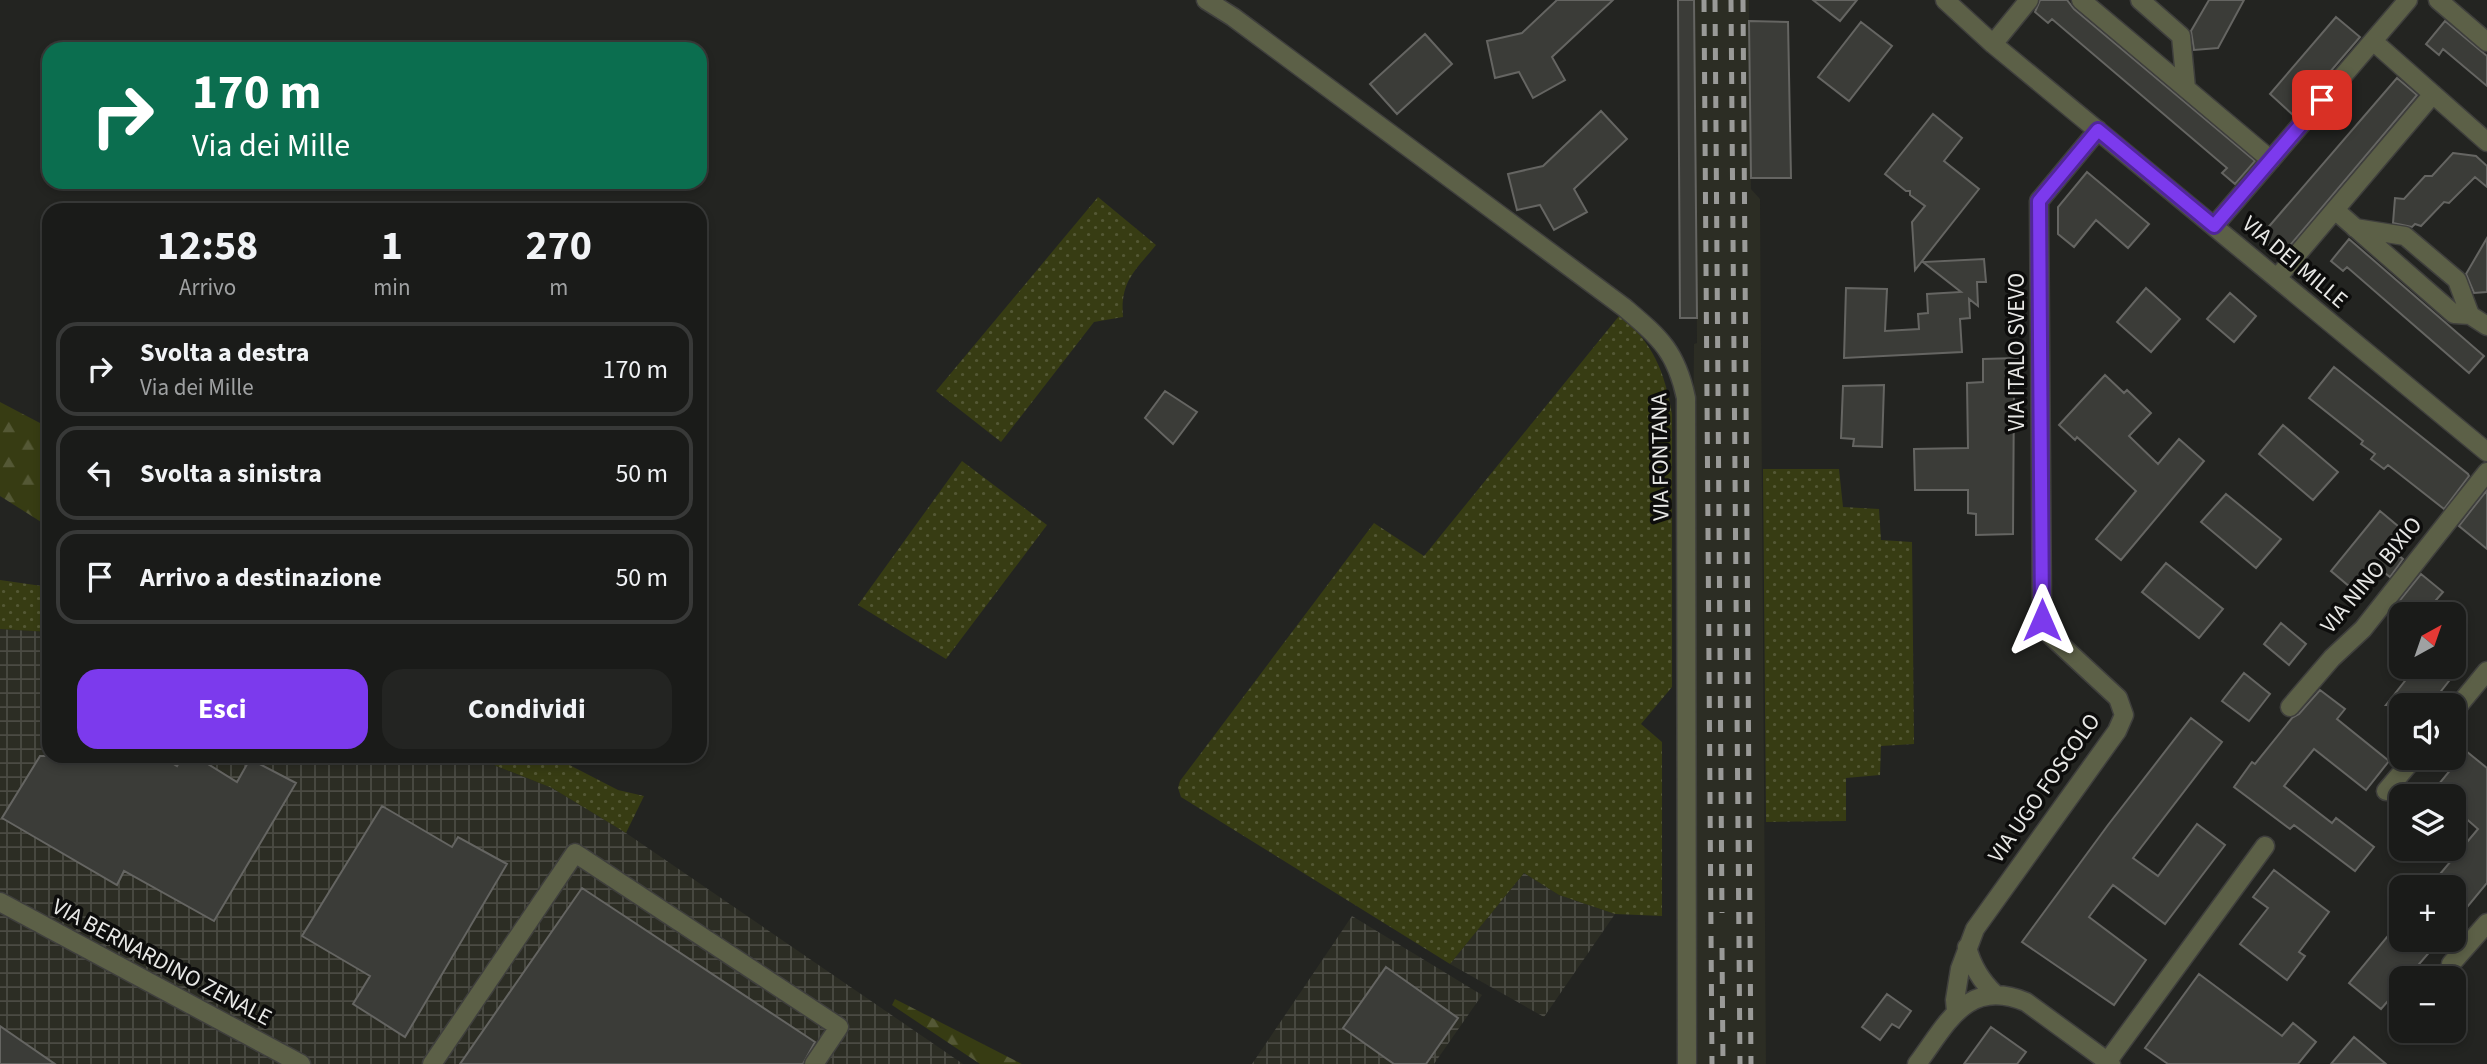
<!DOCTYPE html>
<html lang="it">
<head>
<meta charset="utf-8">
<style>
  :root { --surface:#1a1b19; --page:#232422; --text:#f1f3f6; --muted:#9fa1a2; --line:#383938; --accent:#7c3aed }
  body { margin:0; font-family:"Source Sans 3",sans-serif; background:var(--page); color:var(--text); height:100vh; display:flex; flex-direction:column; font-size:26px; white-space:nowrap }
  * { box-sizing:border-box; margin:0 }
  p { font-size:23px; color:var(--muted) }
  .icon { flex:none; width:38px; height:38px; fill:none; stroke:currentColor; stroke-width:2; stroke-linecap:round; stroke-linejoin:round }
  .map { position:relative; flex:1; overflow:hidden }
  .sheet { position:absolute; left:42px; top:203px; width:665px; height:560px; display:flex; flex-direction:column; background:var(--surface); border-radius:21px; box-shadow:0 4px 10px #0003,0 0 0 2px var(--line) }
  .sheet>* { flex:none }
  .top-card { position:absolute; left:42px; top:42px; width:665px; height:147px; border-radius:21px; box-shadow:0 4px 10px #0003,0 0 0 2px var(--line); background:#0b6e4f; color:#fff; overflow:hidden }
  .needle { width:46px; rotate:40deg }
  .fabs { position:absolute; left:2389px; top:602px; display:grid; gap:14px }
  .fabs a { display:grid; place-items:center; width:77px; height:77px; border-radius:14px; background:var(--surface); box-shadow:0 4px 10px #0003,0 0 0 2px var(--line); font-size:35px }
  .pin { position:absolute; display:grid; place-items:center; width:60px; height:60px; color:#fff; margin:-30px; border-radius:14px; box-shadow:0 4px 10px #0006 }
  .me { position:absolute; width:77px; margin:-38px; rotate:0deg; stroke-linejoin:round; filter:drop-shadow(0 0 5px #0008) }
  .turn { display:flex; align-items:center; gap:24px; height:147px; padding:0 35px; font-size:32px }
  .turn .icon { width:91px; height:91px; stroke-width:2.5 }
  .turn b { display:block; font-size:49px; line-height:60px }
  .eta { display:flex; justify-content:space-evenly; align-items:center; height:119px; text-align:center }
  .eta b { font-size:42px; font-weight:700; line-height:49px }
  .button { display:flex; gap:14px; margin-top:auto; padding:14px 35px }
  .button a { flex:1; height:80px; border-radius:21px; background:var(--accent); color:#fff; font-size:28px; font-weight:700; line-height:80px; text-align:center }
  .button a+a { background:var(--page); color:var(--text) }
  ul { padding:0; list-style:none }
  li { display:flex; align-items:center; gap:21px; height:94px; margin:0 14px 10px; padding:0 21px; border:4px solid var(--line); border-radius:21px }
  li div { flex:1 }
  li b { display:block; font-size:26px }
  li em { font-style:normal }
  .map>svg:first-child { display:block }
  .built { fill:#2c2d24 }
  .industrial { fill:url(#industrial-grid) }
  .green { fill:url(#green-dots) }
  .forest { fill:url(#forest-firs) }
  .building { fill:#3b3c38; stroke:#656562; stroke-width:2 }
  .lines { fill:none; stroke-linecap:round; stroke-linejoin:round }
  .minor-casing { stroke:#3f3f3d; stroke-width:21 }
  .minor { stroke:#5c6047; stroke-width:18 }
  .rail { stroke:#9a9a98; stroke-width:5; stroke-dasharray:12 12; stroke-linecap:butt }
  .route-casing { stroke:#51269a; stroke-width:18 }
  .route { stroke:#7c3aed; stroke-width:12 }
  .labels { text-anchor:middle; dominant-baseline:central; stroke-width:7; stroke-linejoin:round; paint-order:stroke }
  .street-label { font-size:23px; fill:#e8e8e6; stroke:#0d0d0c }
</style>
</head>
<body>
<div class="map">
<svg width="2487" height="1064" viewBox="0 0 2487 1064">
  <defs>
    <pattern id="industrial-grid" width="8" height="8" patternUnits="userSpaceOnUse" patternTransform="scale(1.75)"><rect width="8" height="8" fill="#2c2d24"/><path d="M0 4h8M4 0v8" fill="none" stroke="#4b4b44"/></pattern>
    <pattern id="green-dots" width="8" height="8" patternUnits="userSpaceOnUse" patternTransform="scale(1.75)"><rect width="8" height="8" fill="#373c13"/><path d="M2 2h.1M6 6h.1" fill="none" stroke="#545835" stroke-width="1.8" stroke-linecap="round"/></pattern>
    <pattern id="forest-firs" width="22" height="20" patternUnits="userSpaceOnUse" patternTransform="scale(1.75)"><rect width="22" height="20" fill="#373c13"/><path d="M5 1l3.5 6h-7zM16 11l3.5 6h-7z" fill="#545835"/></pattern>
  </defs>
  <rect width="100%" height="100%" fill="#232421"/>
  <path class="built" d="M 1694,0 L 1749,0 L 1751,189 L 1760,199 L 1766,1064 L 1698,1064 L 1693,434 L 1694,344 L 1697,343 Z"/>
  <path class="industrial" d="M 0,629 L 49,632 L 49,756 L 470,756 L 552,788 L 626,833 L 963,1064 L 0,1064 Z
    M 1524,873 L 1559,895 L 1615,914 L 1544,1017 L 1450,964 Z
    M 1352,916 L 1482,995 L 1434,1064 L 1252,1064 Z"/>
  <path class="green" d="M 1098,197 L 1156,245 C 1135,271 1120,281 1123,317 L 1094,322 L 1001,442 L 936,391 Z
    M 1619,316 C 1653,341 1665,373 1672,414 L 1672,687 L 1641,724 L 1662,742 L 1662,916 L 1615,914 L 1559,895 L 1524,873 L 1450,964 L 1181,797 L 1178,788 L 1180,781 L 1374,523 L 1424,556 Z
    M 962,461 L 1047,525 L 946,659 L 858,605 Z
    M 1763,469 L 1839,469 L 1843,507 L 1879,509 L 1881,540 L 1912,542 L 1914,744 L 1881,746 L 1880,775 L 1846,778 L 1846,821 L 1766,822 Z
    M 0,580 L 49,587 L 49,632 L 0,629 Z
    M 471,756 L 552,756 L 618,790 L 644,796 L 626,833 L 552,788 Z"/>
  <path class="forest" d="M 0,402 L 40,423 L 49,431 L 49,527 L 0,496 Z
    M 895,999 L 1022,1064 L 980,1064 L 892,1005 Z"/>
  <path class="building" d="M 1557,0 L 1613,0 L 1552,57 L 1565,80 L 1533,98 L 1519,72 L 1495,78 L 1487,41 L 1522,33 Z
    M 1678,0 L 1694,0 L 1697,318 L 1680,318 Z
    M 1813,0 L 1857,0 L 1840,21 Z
    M 2040,0 L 2067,0 L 2074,9 L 2255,161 L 2235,184 L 2222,173 L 2227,168 L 2052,19 L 2048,23 L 2035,12 Z
    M 2209,0 L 2244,0 L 2218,48 L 2194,50 L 2191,31 Z
    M 2336,17 L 2360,37 L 2293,115 L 2270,94 Z
    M 1749,21 L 1788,22 L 1791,178 L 1751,178 Z
    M 2445,21 L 2487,56 L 2487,86 L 2443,49 L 2439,55 L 2426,44 Z
    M 1861,22 L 1892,46 L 1849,101 L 1818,77 Z
    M 1425,34 L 1452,64 L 1397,114 L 1370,84 Z
    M 2397,78 L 2417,95 L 2281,256 L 2259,238 Z
    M 1601,111 L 1627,139 L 1574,189 L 1587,212 L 1554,230 L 1540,205 L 1517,210 L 1508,174 L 1543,166 Z
    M 1933,114 L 1962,138 L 1944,161 L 1979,189 L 1915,270 L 1912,222 L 1925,206 L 1910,195 L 1910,191 L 1906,191 L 1885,174 Z
    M 2453,153 L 2476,156 L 2487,166 L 2487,187 L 2475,177 L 2449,203 L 2444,202 L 2421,226 L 2415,224 L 2412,227 L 2393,223 L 2395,198 L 2404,199 L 2425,176 L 2432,176 Z
    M 2087,172 L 2149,224 L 2128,248 L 2096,220 L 2074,247 L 2058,234 L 2058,207 Z
    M 2487,238 L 2487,292 L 2474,293 L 2466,274 Z
    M 2349,239 L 2484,356 L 2469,373 L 2347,267 L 2343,271 L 2331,261 Z
    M 1984,259 L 1986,282 L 1977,282 L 1978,306 L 1969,299 L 1970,318 L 1960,319 L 1962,352 L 1844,358 L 1846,288 L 1887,289 L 1885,331 L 1919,329 L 1918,314 L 1928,313 L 1927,294 L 1961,292 L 1923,262 Z
    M 2146,288 L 2180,319 L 2151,352 L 2117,322 Z
    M 2230,293 L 2256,316 L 2234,342 L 2207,319 Z
    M 2018,358 L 2018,383 L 2014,383 L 2013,534 L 1976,535 L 1976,514 L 1968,513 L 1968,490 L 1915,490 L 1914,449 L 1968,448 L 1967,383 L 1983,382 L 1983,359 Z
    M 2334,367 L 2468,474 L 2469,476 L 2444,509 L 2388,465 L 2384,469 L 2371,459 L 2375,454 L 2361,444 L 2363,441 L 2309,398 Z
    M 2105,375 L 2124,393 L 2127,390 L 2151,413 L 2129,436 L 2158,464 L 2179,439 L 2204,461 L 2121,560 L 2096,539 L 2136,491 L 2077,437 L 2075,440 L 2059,425 Z
    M 1884,385 L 1882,447 L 1853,446 L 1854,439 L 1841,438 L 1843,386 Z
    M 1165,391 L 1197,412 L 1173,444 L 1145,418 Z
    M 2283,425 L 2338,472 L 2313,500 L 2259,454 Z
    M 2487,490 L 2487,549 L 2459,526 Z
    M 2226,494 L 2281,539 L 2256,568 L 2201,522 Z
    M 2380,511 L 2411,537 L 2397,554 L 2403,559 L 2390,577 L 2377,567 L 2356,592 L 2331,571 Z
    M 2166,563 L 2223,609 L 2199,638 L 2142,592 Z
    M 2421,574 L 2443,592 L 2424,614 L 2407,614 L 2396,605 Z
    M 2281,623 L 2306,644 L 2289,665 L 2264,644 Z
    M 2416,667 L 2460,667 L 2430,705 L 2386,705 Z
    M 2244,673 L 2270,694 L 2249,721 L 2222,701 Z
    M 2320,690 L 2345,709 L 2337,719 L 2389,761 L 2366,790 L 2314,749 L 2284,786 L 2332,823 L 2336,818 L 2374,847 L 2355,871 L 2294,825 L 2290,829 L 2234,787 L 2252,762 L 2255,764 L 2292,718 L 2299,714 Z
    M 2191,718 L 2222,742 L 2133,858 L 2158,876 L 2197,824 L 2225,845 L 2165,924 L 2113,885 L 2089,917 L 2146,960 L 2114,1005 L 2022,942 L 2108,825 Z
    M 2466,751 L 2487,768 L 2487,883 L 2454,923 L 2454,887 L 2429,887 L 2478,829 L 2454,808 L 2454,796 L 2429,796 Z
    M 40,756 L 161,756 L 177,766 L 183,756 L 195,756 L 237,782 L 250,759 L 296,783 L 214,921 L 124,871 L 117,885 L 2,818 Z
    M 382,806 L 452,847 L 458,837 L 507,864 L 405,1037 L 353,1004 L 370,976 L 302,936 Z
    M 2274,870 L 2329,912 L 2299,952 L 2305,956 L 2287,980 L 2240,944 L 2268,908 L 2253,897 Z
    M 582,888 L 815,1042 L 803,1064 L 460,1064 Z
    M 2401,920 L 2401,940 L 2440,940 L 2407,978 L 2401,978 L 2401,986 L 2381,1009 L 2349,983 Z
    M 1386,967 L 1458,1018 L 1426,1064 L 1394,1064 L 1343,1028 Z
    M 2199,974 L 2282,1036 L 2293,1023 L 2316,1042 L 2298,1064 L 2168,1064 L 2145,1048 Z
    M 1887,994 L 1911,1011 L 1899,1028 L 1892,1024 L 1880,1040 L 1862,1027 Z
    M 0,1026 L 55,1064 L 0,1064 Z
    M 1991,1027 L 2026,1052 L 2017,1064 L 1964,1064 Z
    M 2354,1037 L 2386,1064 L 2331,1064 Z"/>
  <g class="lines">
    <defs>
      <path id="minor" d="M 1206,0 L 1233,17 L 1625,308 C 1660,338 1676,351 1686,398 L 1687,1064
        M 1945,0 L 1993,44 L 2487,452
        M 2081,0 L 2271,160
        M 2140,0 L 2181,36 L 2186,88
        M 2438,0 L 2487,42
        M 2373,41 L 2487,142
        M 1993,44 L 2029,0
        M 2335,210 L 2454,314 L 2470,315 L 2487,326
        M 2214,226 L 2408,0
        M 2355,228 L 2405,236 L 2457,280 L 2470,315
        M 2277,278 L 2433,94
        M 2290,707 L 2332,658 L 2363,629 L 2487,472
        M 2454,711 L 2487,671
        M 2386,791 L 2414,758
        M 0,902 L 301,1064
        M 1967,947 C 1972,966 1981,981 1995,994
        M 2451,964 L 2487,923
        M 1956,1011 L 1955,1000 L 1960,969 L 1975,929 L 2117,731 L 2124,715 L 2118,698 L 2048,633 L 2042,620 L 2039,201 L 2098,130
        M 2107,1062 L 2265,846
        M 432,1064 L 575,853 L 839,1027 L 814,1064
        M 1917,1064 C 1947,1024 1967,977 2026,1002 L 2111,1064"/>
    </defs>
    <use href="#minor" class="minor-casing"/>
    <use href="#minor" class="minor"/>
    <path class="rail" d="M 1704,0 L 1712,1064
      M 1715,0 L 1722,913
      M 1731,0 L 1740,1064
      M 1743,0 L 1751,1064
      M 1722,948 L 1723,1064"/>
  </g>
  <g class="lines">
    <defs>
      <path id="route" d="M 2042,620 L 2039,201 L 2098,130 L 2214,226 L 2322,100"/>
    </defs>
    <use href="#route" class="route-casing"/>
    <use href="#route" class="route"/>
  </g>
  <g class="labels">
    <g class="street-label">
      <text transform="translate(2295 262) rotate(40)">VIA DEI MILLE</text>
      <text transform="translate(2016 352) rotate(-90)">VIA ITALO SVEVO</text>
      <text transform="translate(1660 457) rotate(-91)">VIA FONTANA</text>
      <text transform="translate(2371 575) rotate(-50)">VIA NINO BIXIO</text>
      <text transform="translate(2044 788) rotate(-55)">VIA UGO FOSCOLO</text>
      <text transform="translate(162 962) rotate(28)">VIA BERNARDINO ZENALE</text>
    </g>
  </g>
</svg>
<div class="fabs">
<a><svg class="needle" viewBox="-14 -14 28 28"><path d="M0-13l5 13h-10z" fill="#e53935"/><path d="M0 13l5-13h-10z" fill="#9fa1a2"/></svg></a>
<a><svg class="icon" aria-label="sound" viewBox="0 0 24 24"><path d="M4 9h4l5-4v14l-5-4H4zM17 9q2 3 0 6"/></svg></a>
<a><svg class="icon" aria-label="layers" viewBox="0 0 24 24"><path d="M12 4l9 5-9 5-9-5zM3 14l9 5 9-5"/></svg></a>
<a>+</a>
<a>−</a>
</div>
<div class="pin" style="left:2322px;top:100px;background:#d93025"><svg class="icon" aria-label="arrive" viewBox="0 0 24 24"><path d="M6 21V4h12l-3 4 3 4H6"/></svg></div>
<svg class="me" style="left:2042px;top:620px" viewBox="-20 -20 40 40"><path d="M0-17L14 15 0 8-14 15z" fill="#7c3aed" stroke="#fff" stroke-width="4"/></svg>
<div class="top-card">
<div class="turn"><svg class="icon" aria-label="right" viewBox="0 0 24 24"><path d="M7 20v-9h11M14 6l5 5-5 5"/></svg><div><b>170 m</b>Via dei Mille</div></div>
</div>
<section class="sheet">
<div class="eta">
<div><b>12:58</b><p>Arrivo</p></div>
<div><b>1</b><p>min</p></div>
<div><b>270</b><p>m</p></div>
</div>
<ul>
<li><svg class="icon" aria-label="right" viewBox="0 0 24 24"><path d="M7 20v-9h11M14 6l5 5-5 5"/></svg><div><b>Svolta a destra</b><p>Via dei Mille</p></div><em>170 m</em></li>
<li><svg class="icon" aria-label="left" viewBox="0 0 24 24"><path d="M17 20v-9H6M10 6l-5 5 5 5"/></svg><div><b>Svolta a sinistra</b></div><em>50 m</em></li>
<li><svg class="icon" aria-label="arrive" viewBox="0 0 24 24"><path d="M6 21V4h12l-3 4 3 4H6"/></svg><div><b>Arrivo a destinazione</b></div><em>50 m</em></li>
</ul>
<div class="button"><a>Esci</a><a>Condividi</a></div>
</section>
</div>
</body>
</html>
